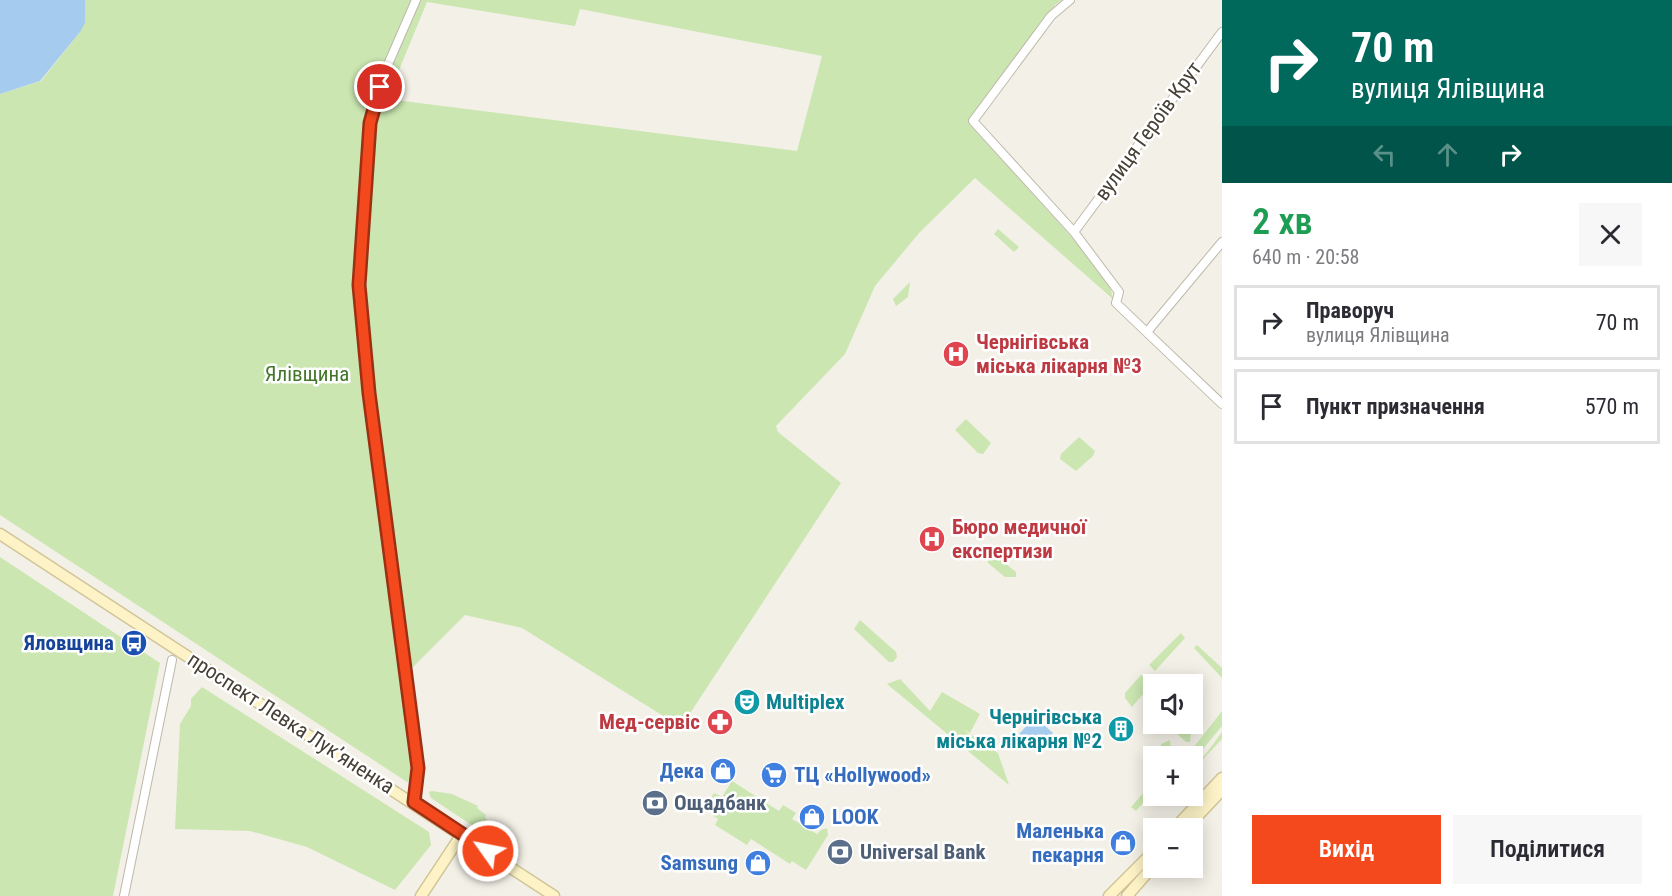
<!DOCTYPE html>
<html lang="uk">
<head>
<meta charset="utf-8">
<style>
  :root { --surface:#fff; --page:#f7f7f7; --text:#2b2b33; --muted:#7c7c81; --line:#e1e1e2; --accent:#f3491d }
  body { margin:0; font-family:"Roboto Condensed",sans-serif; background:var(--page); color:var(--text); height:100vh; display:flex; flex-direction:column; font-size:22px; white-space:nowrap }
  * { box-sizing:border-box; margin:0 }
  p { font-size:20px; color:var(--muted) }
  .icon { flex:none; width:33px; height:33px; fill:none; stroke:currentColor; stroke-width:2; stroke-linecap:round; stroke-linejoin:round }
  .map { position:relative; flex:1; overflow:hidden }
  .drawer { display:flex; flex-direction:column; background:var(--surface); width:450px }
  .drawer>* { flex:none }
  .guide { background:#00695c; color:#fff; overflow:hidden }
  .controls { position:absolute; left:1143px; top:674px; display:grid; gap:12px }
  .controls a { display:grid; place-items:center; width:60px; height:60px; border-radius:0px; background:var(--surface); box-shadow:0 3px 15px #0003; font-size:30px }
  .pin { position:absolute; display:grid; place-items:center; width:51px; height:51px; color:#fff; margin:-26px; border:3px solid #fff; border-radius:50%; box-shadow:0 2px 6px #0007 }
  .me { position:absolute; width:66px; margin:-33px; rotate:303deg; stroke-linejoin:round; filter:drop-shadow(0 0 4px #0008) }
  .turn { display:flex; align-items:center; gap:21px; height:126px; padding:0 30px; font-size:27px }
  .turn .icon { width:78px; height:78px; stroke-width:2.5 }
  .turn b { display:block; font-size:42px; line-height:51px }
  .lanes { display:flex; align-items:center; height:57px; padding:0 30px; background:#0003; justify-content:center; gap:30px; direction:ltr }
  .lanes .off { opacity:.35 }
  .round { display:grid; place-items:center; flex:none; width:63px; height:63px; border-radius:0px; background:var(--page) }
  .overview { display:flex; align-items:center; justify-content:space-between; height:102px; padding:0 30px }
  h1 { font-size:36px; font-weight:600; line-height:45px; color:#1e9e55 }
  .primary-button { display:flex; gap:12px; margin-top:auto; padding:12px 30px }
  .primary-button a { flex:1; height:69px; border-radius:0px; background:var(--accent); color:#fff; font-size:24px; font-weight:600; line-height:69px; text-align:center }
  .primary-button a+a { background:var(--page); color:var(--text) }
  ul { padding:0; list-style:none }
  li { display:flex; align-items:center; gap:18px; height:75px; margin:0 12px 9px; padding:0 18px; border:3px solid var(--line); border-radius:0px }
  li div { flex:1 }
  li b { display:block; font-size:22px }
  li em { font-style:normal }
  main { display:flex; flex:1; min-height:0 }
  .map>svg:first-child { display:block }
  .green { fill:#cbe6b1; fill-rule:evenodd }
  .water { fill:#a5ccee }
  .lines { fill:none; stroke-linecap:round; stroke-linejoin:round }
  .street-casing { stroke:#beb8aa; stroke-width:10 }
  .secondary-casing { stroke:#d1c598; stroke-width:13 }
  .street { stroke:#fff; stroke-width:8 }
  .secondary { stroke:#fdf3c7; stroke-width:10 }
  .route-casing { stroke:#9e2f13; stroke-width:15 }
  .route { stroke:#f3491d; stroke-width:10 }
  .labels { text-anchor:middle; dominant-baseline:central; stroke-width:5; stroke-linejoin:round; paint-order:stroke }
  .street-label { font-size:21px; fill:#464036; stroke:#fff }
  .health-label { font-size:21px; font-weight:bold; fill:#be3a42; stroke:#fff; text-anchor:start }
  .park-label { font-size:21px; fill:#43762b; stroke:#fff }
  .transit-label { font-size:21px; font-weight:bold; fill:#164399; stroke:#fff; text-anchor:end }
  .culture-label { font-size:21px; font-weight:bold; fill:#0d838f; stroke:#fff; text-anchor:start }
  .shop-label { font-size:21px; font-weight:bold; fill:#366cbe; stroke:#fff; text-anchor:end }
  .service-label { font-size:21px; font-weight:bold; fill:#4e5e75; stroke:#fff; text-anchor:start }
</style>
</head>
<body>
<main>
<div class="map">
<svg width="1222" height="896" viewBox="0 0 1222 896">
  <rect width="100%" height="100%" fill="#f3f0e7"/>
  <path class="green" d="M 85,0 L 1062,0 L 1055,5 L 972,127 L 1088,255 L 1110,286 L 1113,299 L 975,178 L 919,233 L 875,286 L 845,354 L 776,426 L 778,432 L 841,483 L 681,727 L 522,628 L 465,615 L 402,678 L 416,777 L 407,782 L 0,515 L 0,94 L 41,81 L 80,32 ZM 427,2 L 575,26 L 580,9 L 822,56 L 797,151 L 387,99 Z
    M 998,229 L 1019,247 L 1014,252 L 994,234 Z
    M 910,282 L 908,297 L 896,306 L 893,299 Z
    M 966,419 L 991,443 L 983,454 L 978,453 L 955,430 Z
    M 1079,437 L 1095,451 L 1093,456 L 1076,471 L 1060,459 L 1061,454 Z
    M 996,556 L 1016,572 L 1016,577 L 1005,577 L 988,563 L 988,559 Z
    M 0,557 L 160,663 L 113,896 L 0,896 Z
    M 860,620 L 896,652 L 897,657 L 893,662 L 889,662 L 854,629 Z
    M 1181,633 L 1185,638 L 1155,671 L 1149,665 Z
    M 1197,645 L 1222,668 L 1222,678 L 1194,648 Z
    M 1141,675 L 1154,681 L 1132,707 L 1125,698 L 1125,693 Z
    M 900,679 L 930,711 L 942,692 L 980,714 L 970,733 L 962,729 L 998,753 L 1009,785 L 887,684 Z
    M 202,687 L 429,832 L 431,845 L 395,890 L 307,847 L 250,831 L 175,829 L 180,724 L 191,706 L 191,699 Z
    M 1222,711 L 1222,726 L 1203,749 L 1193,748 Z
    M 1177,723 L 1192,724 L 1190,742 L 1186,742 L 1175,732 Z
    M 1222,732 L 1222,739 L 1193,770 L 1193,765 L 1205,755 Z
    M 1170,740 L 1172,756 L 1162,756 L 1161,744 Z
    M 1153,761 L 1154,761 L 1154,795 L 1162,795 L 1156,801 L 1149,796 L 1136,811 L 1131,807 L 1153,782 Z
    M 732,781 L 779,811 L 783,805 L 796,813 L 792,819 L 817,834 L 821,830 L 827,828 L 828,835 L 806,870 L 792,861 L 790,864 L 751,839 L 747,845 L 715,825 L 718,819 L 712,815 L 714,811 L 706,806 L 714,793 L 722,797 Z
    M 432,791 L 452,794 L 478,806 L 477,808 L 486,815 L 485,818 L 491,823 L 497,839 L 488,836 L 431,798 L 429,792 Z"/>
  <path class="water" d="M 0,0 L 85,0 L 85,23 L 80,32 L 40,81 L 0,94 Z
    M 1035,717 L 1053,733 L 1037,751 L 1019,734 Z"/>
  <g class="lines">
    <defs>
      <path id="street" d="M 1070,0 L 1051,16 L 973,121 L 1074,232 L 1119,292 L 1116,303 L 1222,404
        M 1074,232 L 1222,32
        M 1147,332 L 1222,242
        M 414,802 L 418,768 L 369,393 L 359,285 L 371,115 L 386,69 L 416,0
        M 124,896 L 172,660"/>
      <path id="secondary" d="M 0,534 L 554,896
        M 1175,828 L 1222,778
        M 1186,828 L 1222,790
        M 421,896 L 462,834
        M 1109,896 L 1154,851
        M 1127,896 L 1154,865"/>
    </defs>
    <use href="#street" class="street-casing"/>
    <use href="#secondary" class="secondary-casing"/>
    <use href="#street" class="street"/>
    <use href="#secondary" class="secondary"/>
  </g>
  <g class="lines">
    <defs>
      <path id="route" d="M 380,87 L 370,123 L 359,285 L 369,393 L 418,768 L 414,802 L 488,851"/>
    </defs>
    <use href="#route" class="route-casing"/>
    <use href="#route" class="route"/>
  </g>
  <defs>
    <symbol id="hospital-disc" viewBox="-11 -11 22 22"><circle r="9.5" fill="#e0444e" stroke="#fff"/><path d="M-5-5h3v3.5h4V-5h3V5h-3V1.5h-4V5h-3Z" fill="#fff"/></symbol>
    <symbol id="bus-disc" viewBox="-11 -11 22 22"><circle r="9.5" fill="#1a4fb4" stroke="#fff"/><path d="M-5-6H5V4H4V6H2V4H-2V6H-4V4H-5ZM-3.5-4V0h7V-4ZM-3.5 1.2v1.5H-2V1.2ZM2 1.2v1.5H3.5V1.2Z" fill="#fff"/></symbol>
    <symbol id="theatre-disc" viewBox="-11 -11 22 22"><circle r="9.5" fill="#0f9aa8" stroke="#fff"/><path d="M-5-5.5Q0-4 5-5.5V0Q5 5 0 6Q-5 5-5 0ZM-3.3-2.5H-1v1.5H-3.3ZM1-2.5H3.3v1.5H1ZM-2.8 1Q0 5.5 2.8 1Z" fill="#fff"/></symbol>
    <symbol id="pharmacy-disc" viewBox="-11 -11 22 22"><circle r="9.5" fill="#e0444e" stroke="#fff"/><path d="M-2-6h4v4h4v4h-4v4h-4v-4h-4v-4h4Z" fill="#fff"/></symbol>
    <symbol id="building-disc" viewBox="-11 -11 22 22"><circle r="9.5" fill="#0f9aa8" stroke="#fff"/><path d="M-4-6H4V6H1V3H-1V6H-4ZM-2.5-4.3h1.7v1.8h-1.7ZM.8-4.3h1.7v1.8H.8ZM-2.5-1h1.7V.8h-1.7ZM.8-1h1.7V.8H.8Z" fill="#fff"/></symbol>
    <symbol id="shop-disc" viewBox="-11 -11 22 22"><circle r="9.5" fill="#3f7fe0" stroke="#fff"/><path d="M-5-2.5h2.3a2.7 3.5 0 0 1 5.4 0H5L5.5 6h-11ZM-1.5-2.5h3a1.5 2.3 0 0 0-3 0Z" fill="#fff"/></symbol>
    <symbol id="supermarket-disc" viewBox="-11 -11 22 22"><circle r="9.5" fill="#3f7fe0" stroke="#fff"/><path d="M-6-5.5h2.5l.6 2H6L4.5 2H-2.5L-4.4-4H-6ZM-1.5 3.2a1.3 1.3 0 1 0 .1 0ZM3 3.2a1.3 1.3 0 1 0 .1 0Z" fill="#fff"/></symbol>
    <symbol id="bank-disc" viewBox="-11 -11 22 22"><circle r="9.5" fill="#5c6f8a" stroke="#fff"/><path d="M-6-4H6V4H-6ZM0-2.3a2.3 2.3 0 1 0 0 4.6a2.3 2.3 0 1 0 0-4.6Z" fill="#fff"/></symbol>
  </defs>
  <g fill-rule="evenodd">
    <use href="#hospital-disc" x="941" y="339" width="30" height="30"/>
    <use href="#hospital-disc" x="917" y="524" width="30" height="30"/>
    <use href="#bus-disc" x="119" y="628" width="30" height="30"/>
    <use href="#theatre-disc" x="732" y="687" width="30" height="30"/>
    <use href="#pharmacy-disc" x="705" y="707" width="30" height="30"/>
    <use href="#building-disc" x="1106" y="714" width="30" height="30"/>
    <use href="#shop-disc" x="708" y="756" width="30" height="30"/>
    <use href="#supermarket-disc" x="759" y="760" width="30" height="30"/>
    <use href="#bank-disc" x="640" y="788" width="30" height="30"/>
    <use href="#shop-disc" x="797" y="802" width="30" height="30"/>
    <use href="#shop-disc" x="1108" y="828" width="30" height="30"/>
    <use href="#bank-disc" x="825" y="837" width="30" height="30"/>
    <use href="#shop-disc" x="743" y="848" width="30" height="30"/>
  </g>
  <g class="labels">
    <g class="street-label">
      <text transform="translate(1148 131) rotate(-54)">вулиця Героїв Крут</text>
      <text transform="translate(291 723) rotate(33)">проспект Левка Лукʼяненка</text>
    </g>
    <g class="health-label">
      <text x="976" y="342">Чернігівська<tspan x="976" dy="24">міська лікарня №3</tspan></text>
      <text x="952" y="527">Бюро медичної<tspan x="952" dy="24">експертизи</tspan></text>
      <text x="700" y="722" text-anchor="end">Мед-сервіс</text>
    </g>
    <g class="park-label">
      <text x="307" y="374">Ялівщина</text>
    </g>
    <g class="transit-label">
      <text x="114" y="643">Яловщина</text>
    </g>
    <g class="culture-label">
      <text x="766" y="702">Multiplex</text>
      <text x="1102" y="717" text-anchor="end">Чернігівська<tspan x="1102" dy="24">міська лікарня №2</tspan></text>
    </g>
    <g class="shop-label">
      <text x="704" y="771">Дека</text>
      <text x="794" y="775" text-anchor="start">ТЦ «Hollywood»</text>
      <text x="832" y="817" text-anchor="start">LOOK</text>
      <text x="1104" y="831">Маленька<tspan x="1104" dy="24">пекарня</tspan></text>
      <text x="738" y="863">Samsung</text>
    </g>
    <g class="service-label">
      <text x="674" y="803">Ощадбанк</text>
      <text x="860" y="852">Universal Bank</text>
    </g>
  </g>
</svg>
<div class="controls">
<a><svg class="icon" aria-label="sound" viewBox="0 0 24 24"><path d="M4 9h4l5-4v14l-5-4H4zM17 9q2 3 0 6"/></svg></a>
<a>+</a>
<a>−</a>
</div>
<div class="pin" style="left:380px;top:87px;background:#d93025"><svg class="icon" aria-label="arrive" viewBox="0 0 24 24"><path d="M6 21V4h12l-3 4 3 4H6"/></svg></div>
<svg class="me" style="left:488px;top:851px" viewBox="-20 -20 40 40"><circle r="17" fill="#f3491d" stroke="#fff" stroke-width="3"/><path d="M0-11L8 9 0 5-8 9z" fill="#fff"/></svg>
</div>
<section class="drawer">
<div class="guide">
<div class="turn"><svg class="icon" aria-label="right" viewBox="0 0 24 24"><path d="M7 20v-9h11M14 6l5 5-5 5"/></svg><div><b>70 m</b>вулиця Ялівщина</div></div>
<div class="lanes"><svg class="icon off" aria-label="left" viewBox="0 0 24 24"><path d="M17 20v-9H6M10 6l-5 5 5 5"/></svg><svg class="icon off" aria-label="ahead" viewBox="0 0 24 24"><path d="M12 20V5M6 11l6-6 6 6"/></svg><svg class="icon" aria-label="right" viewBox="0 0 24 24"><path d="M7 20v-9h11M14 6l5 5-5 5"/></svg></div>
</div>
<div class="overview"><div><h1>2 хв</h1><p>640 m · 20:58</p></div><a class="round"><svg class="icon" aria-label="close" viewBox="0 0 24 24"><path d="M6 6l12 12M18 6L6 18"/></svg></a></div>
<ul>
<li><svg class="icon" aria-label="right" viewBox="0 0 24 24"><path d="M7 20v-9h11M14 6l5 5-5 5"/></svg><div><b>Праворуч</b><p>вулиця Ялівщина</p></div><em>70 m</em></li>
<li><svg class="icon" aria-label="arrive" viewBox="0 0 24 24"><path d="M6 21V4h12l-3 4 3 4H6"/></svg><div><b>Пункт призначення</b></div><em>570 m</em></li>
</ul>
<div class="primary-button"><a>Вихід</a><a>Поділитися</a></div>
</section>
</main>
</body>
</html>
